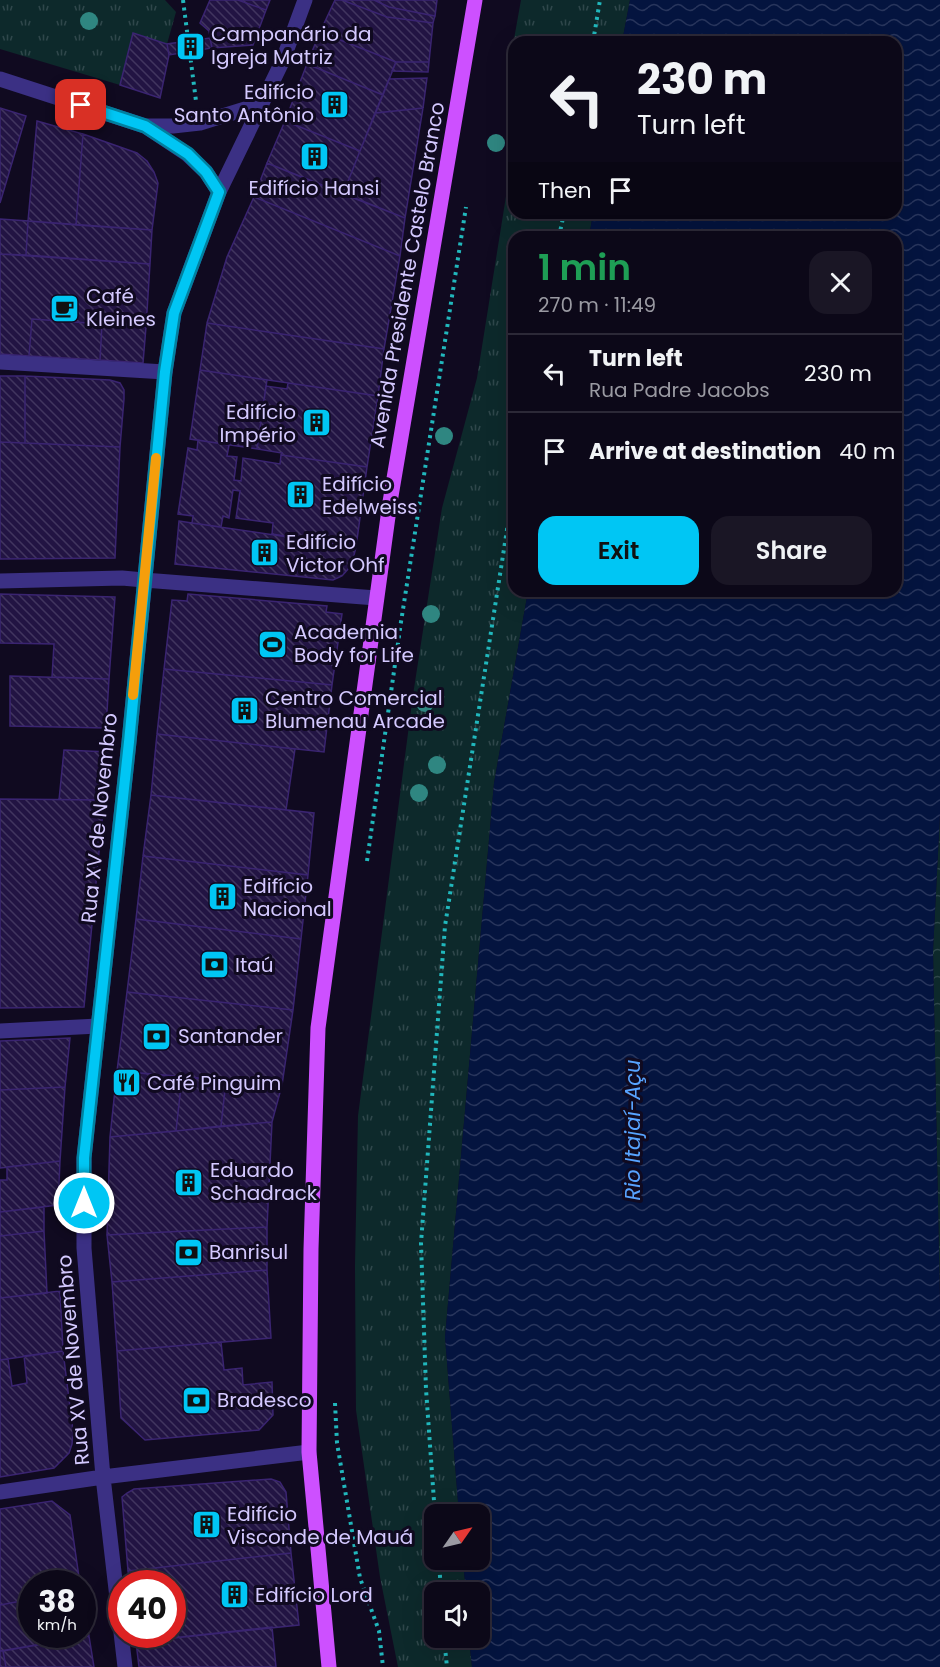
<!DOCTYPE html>
<html lang="en">
<head>
<meta charset="utf-8">
<style>
  :root { --surface:#0c0818; --page:#1a1625; --text:#f1f3f6; --muted:#9a9aa2; --line:#2c2937; --accent:#00c6f4 }
  body { margin:0; font-family:Poppins,sans-serif; background:var(--page); color:var(--text); height:100vh; display:flex; flex-direction:column; font-size:22px; white-space:nowrap }
  * { box-sizing:border-box; margin:0 }
  p { font-size:20px; color:var(--muted) }
  .icon { flex:none; width:33px; height:33px; fill:none; stroke:currentColor; stroke-width:2; stroke-linecap:round; stroke-linejoin:round }
  .map { position:relative; flex:1; overflow:hidden }
  .panel { position:absolute; left:508px; top:231px; width:394px; height:366px; display:flex; flex-direction:column; background:var(--surface); border-radius:18px; box-shadow:0 6px 24px #0002,0 0 0 2px var(--line) }
  .panel>* { flex:none }
  .guide { position:absolute; left:508px; top:36px; width:394px; height:183px; border-radius:18px; box-shadow:0 6px 24px #0002,0 0 0 2px var(--line); background:#0c0818; color:var(--text); overflow:hidden }
  .needle { width:39px; rotate:56deg }
  .fabs { position:absolute; left:424px; top:1504px; display:grid; gap:12px }
  .fabs a { display:grid; place-items:center; width:66px; height:66px; border-radius:12px; background:var(--surface); box-shadow:0 6px 24px #0002,0 0 0 2px var(--line); font-size:30px }
  .speed { position:absolute; left:18px; top:1570px; display:flex; gap:12px; font-size:30px; font-weight:700; text-align:center }
  .speed>* { display:grid; place-content:center; width:78px; height:78px; border-radius:50%; background:var(--surface); box-shadow:0 6px 24px #0002,0 0 0 2px var(--line); line-height:1 }
  .speed small { font-size:15px; font-weight:400 }
  .speed .limit { border:9px solid #d22; background:#fff; color:#111 }
  .pin { position:absolute; display:grid; place-items:center; width:51px; height:51px; color:#fff; margin:-26px; border-radius:12px; box-shadow:0 3px 9px #0006 }
  .me { position:absolute; width:66px; margin:-33px; rotate:0deg; stroke-linejoin:round; filter:drop-shadow(0 0 4px #0008) }
  .turn { display:flex; align-items:center; gap:21px; height:126px; padding:0 30px; font-size:27px }
  .turn .icon { width:78px; height:78px; stroke-width:2.5 }
  .turn b { display:block; font-size:42px; line-height:51px }
  .then { display:flex; align-items:center; height:57px; padding:0 30px; background:#0003; gap:12px; font-size:22px }
  .round { display:grid; place-items:center; flex:none; width:63px; height:63px; border-radius:18px; background:var(--page) }
  .head { display:flex; align-items:center; justify-content:space-between; height:102px; padding:0 30px }
  h1 { font-size:36px; font-weight:600; line-height:45px; color:#1e9e55 }
  .cta { display:flex; gap:12px; margin-top:auto; padding:12px 30px }
  .cta a { flex:1; height:69px; border-radius:18px; background:var(--accent); color:#111; font-size:24px; font-weight:600; line-height:69px; text-align:center }
  .cta a+a { background:var(--page); color:var(--text) }
  ul { padding:0; list-style:none }
  li { display:flex; align-items:center; gap:18px; height:78px; padding:0 30px; border-top:2px solid var(--line) }
  li div { flex:1 }
  li b { display:block; font-size:22px }
  li em { font-style:normal }
  .map>svg:first-child { display:block }
  .grass { fill:url(#grass-tufts) }
  .forest { fill:url(#forest-crowns) }
  .water { fill:url(#water-waves) }
  .building { fill:url(#building-back-hatch); stroke:#3a2471; stroke-width:1.5 }
  .lines { fill:none; stroke-linecap:round; stroke-linejoin:round }
  .path { stroke:#21b7bc; stroke-width:4; stroke-dasharray:3 4.5; stroke-linecap:butt }
  .pedestrian { stroke:#3b3084; stroke-width:15 }
  .minor { stroke:#3b3084; stroke-width:15 }
  .tertiary { stroke:#3b3084; stroke-width:15 }
  .primary { stroke:#cd50ff; stroke-width:15 }
  .tree { fill:#2f8681 }
  .route-casing { stroke:#00819f; stroke-width:15 }
  .route { stroke:#00c6f4; stroke-width:10 }
  .slow { stroke:#f59e0b; stroke-width:10 }
  .labels { text-anchor:middle; dominant-baseline:central; stroke-width:6; stroke-linejoin:round; paint-order:stroke }
  .poi-label { font-size:20px; fill:#d4c9ff; stroke:#100a20; text-anchor:start }
  .street-label { font-size:20px; fill:#d4c9ff; stroke:#100a20 }
  .water-label { font-size:21px; font-style:italic; fill:#57a3ff; stroke:#100a20 }
</style>
</head>
<body>
<div class="map">
<svg width="940" height="1667" viewBox="0 0 940 1667">
  <defs>
    <pattern id="grass-tufts" width="24" height="20" patternUnits="userSpaceOnUse" patternTransform="scale(1.5)"><rect width="24" height="20" fill="#0d292b"/><path d="M3 7l-1-3M5 7V3M7 7l1-3M15 17l-1-3M17 17v-4M19 17l1-3" fill="none" stroke="#2f474b"/></pattern>
    <pattern id="forest-crowns" width="20" height="18" patternUnits="userSpaceOnUse" patternTransform="scale(1.5)"><rect width="20" height="18" fill="#0d292b"/><path d="M2 6a3 3 0 1 1 6 0M12 15a3 3 0 1 1 6 0" fill="none" stroke="#2f474b"/></pattern>
    <pattern id="water-waves" width="16" height="10" patternUnits="userSpaceOnUse" patternTransform="scale(1.5)"><rect width="16" height="10" fill="#04143f"/><path d="M0 5q4-4 8 0t8 0" fill="none" stroke="#28355c"/></pattern>
    <pattern id="building-back-hatch" width="6" height="6" patternUnits="userSpaceOnUse" patternTransform="scale(1.5)"><rect width="6" height="6" fill="#221443"/><path d="M-1 5l2 2M0 0l6 6M5-1l2 2" fill="none" stroke="#41355f"/></pattern>
  </defs>
  <rect width="100%" height="100%" fill="#100a20"/>
  <path class="grass" d="M 0,0 L 165,0 L 176,12 L 167,44 L 133,34 L 120,85 L 0,49 Z
    M 521,0 L 630,0 L 622,42 L 514,42 L 514,213 L 593,213 L 589,237 L 514,237 L 514,591 L 528,591 L 494,783 L 445,1337 L 459,1515 L 435,1515 L 435,1560 L 463,1560 L 466,1593 L 435,1593 L 435,1638 L 469,1638 L 472,1667 L 398,1667 L 380,1577 L 356,1410 L 355,1266 L 358,1116 L 413,695 L 442,508 L 477,378 L 507,190 L 511,56 Z"/>
  <path class="forest" d="M 940,814 L 940,1305 L 933,951 Z"/>
  <path class="water" d="M 630,0 L 940,0 L 940,814 L 933,951 L 940,1305 L 940,1667 L 472,1667 L 469,1638 L 480,1638 L 480,1593 L 466,1593 L 463,1560 L 480,1560 L 480,1515 L 459,1515 L 445,1337 L 494,783 L 528,591 L 897,591 L 897,237 L 589,237 L 593,213 L 897,213 L 897,42 L 622,42 Z"/>
  <path class="building" d="M 210,0 L 238,0 L 266,10 L 253,45 L 212,48 L 209,31 L 200,23 Z
    M 238,0 L 270,0 L 266,10 Z
    M 335,0 L 342,0 L 387,17 L 433,23 L 429,62 L 396,62 L 320,32 Z
    M 342,0 L 374,0 L 389,7 L 435,16 L 434,19 L 433,23 L 387,17 Z
    M 374,0 L 437,0 L 435,16 L 389,7 Z
    M 320,32 L 396,62 L 383,95 L 307,64 Z
    M 133,33 L 167,44 L 169,55 L 160,98 L 120,85 Z
    M 210,38 L 212,48 L 169,55 L 167,44 Z
    M 396,62 L 429,62 L 428,72 L 392,71 Z
    M 307,64 L 383,95 L 360,151 L 285,121 Z
    M 427,78 L 423,108 L 375,113 L 389,79 Z
    M 0,108 L 26,116 L 0,203 Z
    M 423,108 L 405,218 L 343,194 L 375,113 Z
    M 37,121 L 83,134 L 76,225 L 28,221 Z
    M 285,121 L 360,151 L 343,194 L 267,163 Z
    M 83,134 L 137,153 L 147,161 L 154,172 L 158,183 L 152,230 L 76,225 Z
    M 267,163 L 405,218 L 400,256 L 254,197 Z
    M 254,197 L 400,256 L 384,349 L 207,323 L 227,257 Z
    M 0,219 L 28,221 L 26,255 L 0,254 Z
    M 28,221 L 152,230 L 150,264 L 26,255 Z
    M 0,254 L 150,264 L 146,327 L 32,319 L 29,356 L 0,354 Z
    M 32,319 L 102,324 L 100,360 L 29,356 Z
    M 207,323 L 384,349 L 378,396 L 200,370 Z
    M 102,324 L 146,327 L 143,363 L 100,360 Z
    M 200,370 L 267,380 L 257,449 L 190,439 Z
    M 0,376 L 25,376 L 25,443 L 0,442 Z
    M 25,376 L 110,380 L 120,383 L 124,390 L 124,399 L 120,447 L 25,443 Z
    M 288,383 L 378,396 L 367,467 L 281,455 L 282,453 L 257,449 L 266,386 L 287,389 Z
    M 198,440 L 229,445 L 227,456 L 237,457 L 234,480 L 241,481 L 243,458 L 280,464 L 281,455 L 367,467 L 356,547 L 272,534 L 273,523 L 236,518 L 240,491 L 233,490 L 229,518 L 223,516 L 221,527 L 192,523 L 193,516 L 178,514 L 188,448 L 197,450 Z
    M 0,442 L 120,447 L 115,558 L 0,559 Z
    M 179,521 L 192,523 L 356,547 L 353,559 L 349,568 L 342,576 L 333,580 L 175,564 Z
    M 0,594 L 115,597 L 109,679 L 52,677 L 54,644 L 0,643 Z
    M 188,594 L 327,606 L 326,612 L 342,614 L 332,685 L 164,669 L 172,600 L 187,601 Z
    M 164,669 L 332,685 L 324,752 L 157,734 Z
    M 10,676 L 109,679 L 106,728 L 10,726 Z
    M 157,734 L 295,749 L 286,810 L 151,795 Z
    M 64,750 L 109,752 L 104,800 L 59,800 Z
    M 151,795 L 314,813 L 308,875 L 143,856 Z
    M 0,799 L 104,800 L 84,1007 L 0,1008 Z
    M 143,856 L 308,875 L 301,939 L 136,919 Z
    M 136,919 L 301,939 L 293,1010 L 127,992 Z
    M 127,992 L 293,1010 L 282,1085 L 117,1071 Z
    M 70,1038 L 65,1087 L 0,1090 L 0,1041 Z
    M 117,1071 L 182,1077 L 176,1131 L 110,1137 Z
    M 182,1077 L 226,1081 L 221,1126 L 176,1131 Z
    M 226,1081 L 282,1085 L 272,1122 L 221,1126 Z
    M 65,1087 L 60,1161 L 0,1168 L 0,1090 Z
    M 272,1122 L 267,1227 L 107,1235 L 110,1137 Z
    M 60,1161 L 58,1205 L 0,1212 L 0,1180 L 7,1180 L 7,1167 Z
    M 44,1207 L 44,1231 L 0,1236 L 0,1212 Z
    M 267,1227 L 267,1270 L 112,1282 L 107,1235 Z
    M 44,1231 L 47,1293 L 0,1298 L 0,1236 Z
    M 267,1270 L 271,1338 L 117,1351 L 112,1282 Z
    M 60,1291 L 63,1351 L 0,1360 L 0,1298 Z
    M 221,1342 L 224,1370 L 242,1368 L 243,1385 L 272,1382 L 273,1415 L 259,1430 L 145,1440 L 121,1418 L 117,1351 Z
    M 63,1351 L 73,1431 L 72,1444 L 69,1453 L 54,1468 L 0,1477 L 0,1360 L 8,1359 L 12,1386 L 27,1383 L 24,1356 Z
    M 271,1479 L 280,1482 L 286,1492 L 291,1553 L 128,1571 L 122,1497 L 127,1493 L 134,1489 Z
    M 52,1501 L 70,1515 L 80,1584 L 32,1584 L 32,1599 L 0,1605 L 0,1509 Z
    M 291,1553 L 299,1625 L 136,1642 L 135,1635 L 172,1635 L 172,1584 L 130,1584 L 128,1571 Z
    M 32,1599 L 32,1635 L 82,1635 L 82,1602 L 89,1636 L 0,1651 L 0,1605 Z
    M 272,1627 L 276,1667 L 139,1667 L 136,1642 Z
    M 89,1636 L 94,1667 L 6,1667 L 3,1651 Z
    M 0,1651 L 3,1651 L 6,1667 L 0,1667 Z"/>
  <g class="lines">
    <path class="path" d="M 183,0 L 196,101
      M 593,42 L 600,0
      M 559,237 L 564,213
      M 367,861 L 401,622 L 466,207
      M 335,1403 L 337,1443 L 360,1578 L 379,1631 L 383,1667
      M 435,1515 L 426,1389 L 421,1243 L 445,926 L 514,485
      M 439,1560 L 441,1593
      M 444,1638 L 447,1667"/>
    <path class="pedestrian" d="M 0,362 L 165,372"/>
    <path class="minor" d="M 0,581 L 122,578 L 144,580
      M 0,1031 L 98,1026"/>
    <path class="tertiary" d="M 0,79 L 145,126 L 187,154 L 206,172 L 219,192
      M 145,126 L 173,126 L 200,123 L 261,104
      M 144,580 L 376,598
      M 0,1492 L 103,1477 L 309,1452
      M 125,1667 L 103,1477 L 84,1248 L 84,1158 L 129,742 L 165,372 L 174,313 L 219,192 L 283,60 L 305,0"/>
    <path class="primary" d="M 329,1667 L 309,1452 L 311,1249 L 318,1028 L 390,502 L 475,0"/>
  </g>
  <g class="tree">
    <circle cx="89" cy="21" r="9"/>
    <circle cx="496" cy="143" r="9"/>
    <circle cx="444" cy="436" r="9"/>
    <circle cx="431" cy="614" r="9"/>
    <circle cx="425" cy="703" r="9"/>
    <circle cx="437" cy="765" r="9"/>
    <circle cx="419" cy="793" r="9"/>
  </g>
  <g class="lines">
    <defs>
      <path id="route" d="M 81,105 L 145,126 L 188,154 L 206,172 L 219,192 L 174,313 L 165,372 L 129,742 L 84,1158 L 84,1203"/>
    </defs>
    <use href="#route" class="route-casing"/>
    <use href="#route" class="route"/>
    <path class="slow" d="M 133,695 L 156,458"/>
  </g>
  <defs>
    <symbol id="building-square" viewBox="-11 -11 22 22"><rect x="-9" y="-9" width="18" height="18" rx="4" fill="#00c6f4" stroke="#100a20"/><path d="M-4-6H4V6H1V3H-1V6H-4ZM-2.5-4.3h1.7v1.8h-1.7ZM.8-4.3h1.7v1.8H.8ZM-2.5-1h1.7V.8h-1.7ZM.8-1h1.7V.8H.8Z" fill="#111"/></symbol>
    <symbol id="cafe-square" viewBox="-11 -11 22 22"><rect x="-9" y="-9" width="18" height="18" rx="4" fill="#00c6f4" stroke="#100a20"/><path d="M-5.5-4.5H6V0H3Q3 3.5 0 3.5H-2.5Q-5.5 3.5-5.5 0ZM3-3.2v2h1.7v-2ZM-6 4.5H4V6H-6Z" fill="#111"/></symbol>
    <symbol id="stadium-square" viewBox="-11 -11 22 22"><rect x="-9" y="-9" width="18" height="18" rx="4" fill="#00c6f4" stroke="#100a20"/><path d="M0-5a6.5 5 0 1 0 0 10a6.5 5 0 1 0 0-10ZM-3.5-1.8h7v3.6h-7Z" fill="#111"/></symbol>
    <symbol id="bank-square" viewBox="-11 -11 22 22"><rect x="-9" y="-9" width="18" height="18" rx="4" fill="#00c6f4" stroke="#100a20"/><path d="M-6-4H6V4H-6ZM0-2.3a2.3 2.3 0 1 0 0 4.6a2.3 2.3 0 1 0 0-4.6Z" fill="#111"/></symbol>
    <symbol id="restaurant-square" viewBox="-11 -11 22 22"><rect x="-9" y="-9" width="18" height="18" rx="4" fill="#00c6f4" stroke="#100a20"/><path d="M-5-6h1v4h1v-4h1v4h1v-4h1v5L-1.5 .5V6h-2V.5L-5-1ZM5-6V6H3V1.5H1.5Q1.5-4 5-6Z" fill="#111"/></symbol>
  </defs>
  <g fill-rule="evenodd">
    <use href="#building-square" x="174" y="30" width="33" height="33"/>
    <use href="#building-square" x="318" y="88" width="33" height="33"/>
    <use href="#building-square" x="298" y="140" width="33" height="33"/>
    <use href="#cafe-square" x="48" y="292" width="33" height="33"/>
    <use href="#building-square" x="300" y="406" width="33" height="33"/>
    <use href="#building-square" x="284" y="478" width="33" height="33"/>
    <use href="#building-square" x="248" y="536" width="33" height="33"/>
    <use href="#stadium-square" x="256" y="628" width="33" height="33"/>
    <use href="#building-square" x="228" y="694" width="33" height="33"/>
    <use href="#building-square" x="206" y="880" width="33" height="33"/>
    <use href="#bank-square" x="198" y="948" width="33" height="33"/>
    <use href="#bank-square" x="140" y="1020" width="33" height="33"/>
    <use href="#restaurant-square" x="110" y="1066" width="33" height="33"/>
    <use href="#building-square" x="172" y="1166" width="33" height="33"/>
    <use href="#bank-square" x="172" y="1236" width="33" height="33"/>
    <use href="#bank-square" x="180" y="1384" width="33" height="33"/>
    <use href="#building-square" x="190" y="1508" width="33" height="33"/>
    <use href="#building-square" x="218" y="1578" width="33" height="33"/>
  </g>
  <g class="labels">
    <g class="poi-label">
      <text x="211" y="34">Campanário da<tspan x="211" dy="23">Igreja Matriz</tspan></text>
      <text x="314" y="92" text-anchor="end">Edifício<tspan x="314" dy="23">Santo Antônio</tspan></text>
      <text x="314" y="188" text-anchor="middle">Edifício Hansi</text>
      <text x="86" y="296">Café<tspan x="86" dy="23">Kleines</tspan></text>
      <text x="296" y="412" text-anchor="end">Edifício<tspan x="296" dy="23">Império</tspan></text>
      <text x="322" y="484">Edifício<tspan x="322" dy="23">Edelweiss</tspan></text>
      <text x="286" y="542">Edifício<tspan x="286" dy="23">Victor Ohf</tspan></text>
      <text x="294" y="632">Academia<tspan x="294" dy="23">Body for Life</tspan></text>
      <text x="265" y="698">Centro Comercial<tspan x="265" dy="23">Blumenau Arcade</tspan></text>
      <text x="243" y="886">Edifício<tspan x="243" dy="23">Nacional</tspan></text>
      <text x="235" y="965">Itaú</text>
      <text x="178" y="1036">Santander</text>
      <text x="147" y="1083">Café Pinguim</text>
      <text x="210" y="1170">Eduardo<tspan x="210" dy="23">Schadrack</tspan></text>
      <text x="209" y="1252">Banrisul</text>
      <text x="217" y="1400">Bradesco</text>
      <text x="227" y="1514">Edifício<tspan x="227" dy="23">Visconde de Mauá</tspan></text>
      <text x="255" y="1595">Edifício Lord</text>
    </g>
    <g class="street-label">
      <text transform="translate(407 275) rotate(-80)">Avenida Presidente Castelo Branco</text>
      <text transform="translate(99 818) rotate(-84)">Rua XV de Novembro</text>
      <text transform="translate(73 1360) rotate(-95)">Rua XV de Novembro</text>
    </g>
    <g class="water-label">
      <text transform="translate(632 1130) rotate(-90)">Rio Itajaí-Açu</text>
    </g>
  </g>
</svg>
<div class="fabs">
<a><svg class="needle" viewBox="-14 -14 28 28"><path d="M0-13l5 13h-10z" fill="#e53935"/><path d="M0 13l5-13h-10z" fill="#9a9aa2"/></svg></a>
<a><svg class="icon" aria-label="sound" viewBox="0 0 24 24"><path d="M4 9h4l5-4v14l-5-4H4zM17 9q2 3 0 6"/></svg></a>
</div>
<div class="speed"><div>38<small>km/h</small></div><div class="limit">40</div></div>
<div class="pin" style="left:81px;top:105px;background:#d93025"><svg class="icon" aria-label="arrive" viewBox="0 0 24 24"><path d="M6 21V4h12l-3 4 3 4H6"/></svg></div>
<svg class="me" style="left:84px;top:1203px" viewBox="-20 -20 40 40"><circle r="17" fill="#00c6f4" stroke="#fff" stroke-width="3"/><path d="M0-11L8 9 0 5-8 9z" fill="#fff"/></svg>
<div class="guide">
<div class="turn"><svg class="icon" aria-label="left" viewBox="0 0 24 24"><path d="M17 20v-9H6M10 6l-5 5 5 5"/></svg><div><b>230 m</b>Turn left</div></div>
<div class="then">Then<svg class="icon" aria-label="arrive" viewBox="0 0 24 24"><path d="M6 21V4h12l-3 4 3 4H6"/></svg></div>
</div>
<section class="panel">
<div class="head"><div><h1>1 min</h1><p>270 m · 11:49</p></div><a class="round"><svg class="icon" aria-label="close" viewBox="0 0 24 24"><path d="M6 6l12 12M18 6L6 18"/></svg></a></div>
<ul>
<li><svg class="icon" aria-label="left" viewBox="0 0 24 24"><path d="M17 20v-9H6M10 6l-5 5 5 5"/></svg><div><b>Turn left</b><p>Rua Padre Jacobs</p></div><em>230 m</em></li>
<li><svg class="icon" aria-label="arrive" viewBox="0 0 24 24"><path d="M6 21V4h12l-3 4 3 4H6"/></svg><div><b>Arrive at destination</b></div><em>40 m</em></li>
</ul>
<div class="cta"><a>Exit</a><a>Share</a></div>
</section>
</div>
</body>
</html>
